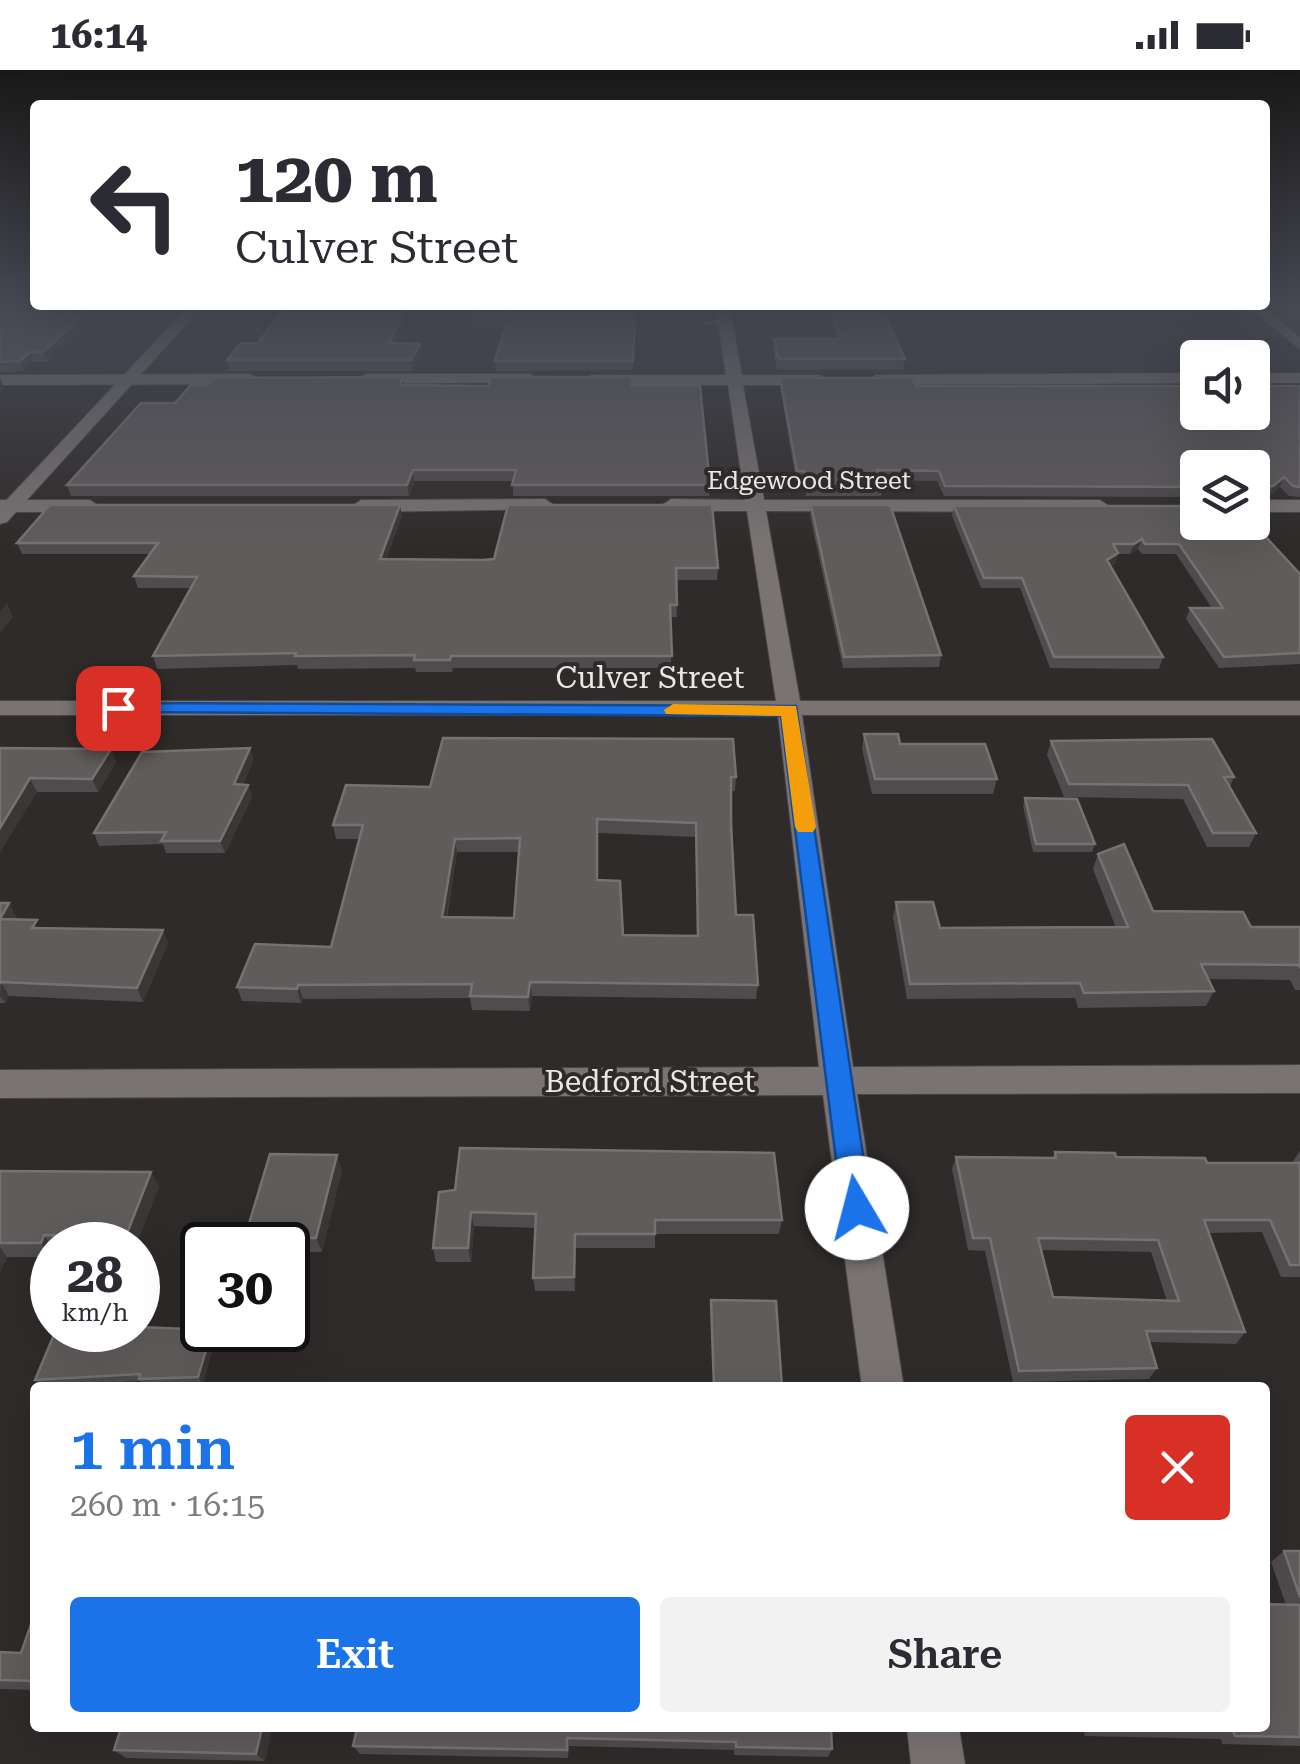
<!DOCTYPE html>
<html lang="en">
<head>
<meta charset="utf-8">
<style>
  :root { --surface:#fff; --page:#f2f2f3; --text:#2b2b33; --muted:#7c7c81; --accent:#1a73e8 }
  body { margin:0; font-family:"Roboto Serif",serif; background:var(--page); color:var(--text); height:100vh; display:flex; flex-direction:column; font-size:38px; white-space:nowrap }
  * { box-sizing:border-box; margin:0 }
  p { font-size:32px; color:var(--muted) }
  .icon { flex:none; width:55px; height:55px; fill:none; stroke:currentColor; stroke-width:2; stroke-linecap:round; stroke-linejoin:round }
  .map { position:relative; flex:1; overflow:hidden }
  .side { position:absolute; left:30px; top:1312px; width:1240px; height:350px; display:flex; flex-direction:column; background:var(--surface); border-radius:10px; box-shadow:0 10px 40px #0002 }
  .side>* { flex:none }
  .hud { position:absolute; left:30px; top:30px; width:1240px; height:210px; border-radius:10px; box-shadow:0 10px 40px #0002; background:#fff; color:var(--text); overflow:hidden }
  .tools { position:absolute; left:1180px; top:270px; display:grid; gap:20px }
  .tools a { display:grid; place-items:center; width:90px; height:90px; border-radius:10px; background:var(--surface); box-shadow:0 10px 40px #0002; font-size:50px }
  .speed { position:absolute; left:30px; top:1152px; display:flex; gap:20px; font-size:50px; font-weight:700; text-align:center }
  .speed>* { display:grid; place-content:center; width:130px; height:130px; border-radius:50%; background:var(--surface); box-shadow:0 10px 40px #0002; line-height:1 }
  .speed small { font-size:25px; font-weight:400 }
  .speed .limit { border:5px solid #111; border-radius:15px; background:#fff; color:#111 }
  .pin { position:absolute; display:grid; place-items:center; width:85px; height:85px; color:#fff; margin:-42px; border-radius:20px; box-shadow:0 5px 15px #0006 }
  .me { position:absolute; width:110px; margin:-55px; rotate:352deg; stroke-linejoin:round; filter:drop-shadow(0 0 8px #0008) }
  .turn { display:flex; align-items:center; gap:35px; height:210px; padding:0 40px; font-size:45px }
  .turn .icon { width:130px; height:130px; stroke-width:2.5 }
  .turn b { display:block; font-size:70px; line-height:85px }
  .round { display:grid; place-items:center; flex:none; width:105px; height:105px; border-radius:10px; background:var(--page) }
  .summary { display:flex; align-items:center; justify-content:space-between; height:170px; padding:0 40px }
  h1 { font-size:60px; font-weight:600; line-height:75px; color:var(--accent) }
  .button { display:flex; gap:20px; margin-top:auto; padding:20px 40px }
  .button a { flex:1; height:115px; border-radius:10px; background:var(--accent); color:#fff; font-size:40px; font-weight:600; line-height:115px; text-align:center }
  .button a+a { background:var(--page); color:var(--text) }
  .status { display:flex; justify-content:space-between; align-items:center; height:70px; padding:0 50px; background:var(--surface); direction:ltr }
  .status svg { height:28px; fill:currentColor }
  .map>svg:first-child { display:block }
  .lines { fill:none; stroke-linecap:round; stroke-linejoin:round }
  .lane-casing { stroke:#4a4646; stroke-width:3 }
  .street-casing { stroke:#4a4646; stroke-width:2 }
  .secondary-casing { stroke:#4a4646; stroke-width:2 }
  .lane { fill:#797473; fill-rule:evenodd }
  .street { fill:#797473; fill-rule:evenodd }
  .secondary { fill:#797473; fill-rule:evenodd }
  .wall { fill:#504b4c; fill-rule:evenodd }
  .shaded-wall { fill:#3c3737 }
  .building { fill:#605c5c; stroke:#767272; stroke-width:2.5; fill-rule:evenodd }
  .route { fill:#1a73e8; stroke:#114b97; stroke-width:2.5 }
  .slow { fill:#f59e0b }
  .labels { text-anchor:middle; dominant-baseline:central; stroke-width:8; stroke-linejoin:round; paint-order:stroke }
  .far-street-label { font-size:25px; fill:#eae8e7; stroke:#2f2b2a }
  .street-label { font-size:30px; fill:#eae8e7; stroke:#2f2b2a }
</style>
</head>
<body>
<div class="status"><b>16:14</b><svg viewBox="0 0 49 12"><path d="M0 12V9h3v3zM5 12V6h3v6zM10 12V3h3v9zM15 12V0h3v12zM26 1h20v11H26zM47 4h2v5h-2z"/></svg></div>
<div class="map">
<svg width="1300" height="1694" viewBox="0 0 1300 1694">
  <rect width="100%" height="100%" fill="#2f2b2a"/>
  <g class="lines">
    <defs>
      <path id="lane" d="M 725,250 L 729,255 L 698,253 Z"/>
      <path id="street" d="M 716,239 L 730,239 L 742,305 L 820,305 L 828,310 L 820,315 L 743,315 L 764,430 L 1100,430 L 1109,436 L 1100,442 L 766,441 L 800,631 L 1300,631 L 1300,645 L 802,645 L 853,997 L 1300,995 L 1300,1023 L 857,1024 L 904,1318 L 862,1318 L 823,1025 L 0,1028 L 0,1000 L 819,997 L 778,645 L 0,645 L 0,631 L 776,631 L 747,441 L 671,441 L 662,435 L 671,429 L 745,430 L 728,315 L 591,315 L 583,310 L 591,305 L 726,305 Z
        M 1250,239 L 1265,239 L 1300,268 L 1300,279 Z
        M 1198,303 L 1198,313 L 876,315 L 868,310 L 876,305 Z
        M 1252,303 L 1300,303 L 1300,313 L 1252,313 Z
        M 530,304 L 535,306 L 535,312 L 366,314 L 358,309 L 366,304 Z
        M 0,305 L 250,304 L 258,309 L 250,314 L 0,315 Z
        M 545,429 L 554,435 L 552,439 L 361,442 L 352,436 L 361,430 Z
        M 0,430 L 90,430 L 99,436 L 90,442 L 0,442 Z
        M 1252,430 L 1300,430 L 1300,442 L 1252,442 Z
        M 907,1658 L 959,1658 L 965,1694 L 911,1694 Z"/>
      <path id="secondary" d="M 186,239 L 200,239 L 7,452 L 0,454 L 0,437 Z"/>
    </defs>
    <use href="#lane" class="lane-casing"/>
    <use href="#street" class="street-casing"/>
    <use href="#secondary" class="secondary-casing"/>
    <use href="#lane" class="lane"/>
    <use href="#street" class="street"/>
    <use href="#secondary" class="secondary"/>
  </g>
  <path class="wall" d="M 0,239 L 104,239 L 47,292 L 33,292 L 23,301 L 0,302 Z
    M 635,239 L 633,300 L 496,301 L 495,291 L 507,255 L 474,255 L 473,246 Z
    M 826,239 L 882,239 L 905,289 L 903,300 L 777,300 L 773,280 L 774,269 L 836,269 Z
    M 1289,239 L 1300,239 L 1300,247 Z
    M 396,273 L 420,274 L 421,284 L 413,301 L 229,301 L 227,290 Z
    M 403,307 L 404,315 L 632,316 L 710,415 L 709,426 L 513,426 L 513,411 L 414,411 L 409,426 L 71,426 L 67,415 L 175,333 Z
    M 780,308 L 916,316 L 1300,316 L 1300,427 L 1289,426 L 1280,417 L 1269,426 L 1253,426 L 1198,398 L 1198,427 L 944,426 L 937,411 L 881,410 L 883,416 L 881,426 L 806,426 L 803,411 L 796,411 L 780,317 Z
    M 811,435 L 941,585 L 939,597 L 843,598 L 810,446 Z
    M 954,436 L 1198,436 L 1300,504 L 1300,594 L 1219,598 L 1186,549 L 1190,538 L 1212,538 L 1176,484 L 1142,484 L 1138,479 L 1130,484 L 1118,484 L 1115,494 L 1111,496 L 1163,587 L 1159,599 L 1050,598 L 1020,518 L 981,518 L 952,446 Z
    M 402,446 L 386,489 L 718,498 L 717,510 L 676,510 L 677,547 L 671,547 L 671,598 L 453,598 L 452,602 L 416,602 L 415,598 L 298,599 L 297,595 L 157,599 L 153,586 L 191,518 L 138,518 L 134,506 L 150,484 L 22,484 L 17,473 Z
    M 864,664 L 900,674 L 997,709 L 993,724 L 872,724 L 862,679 Z
    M 1051,671 L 1234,707 L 1230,717 L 1256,763 L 1249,777 L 1207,777 L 1183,729 L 1064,727 L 1047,685 Z
    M 0,678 L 111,679 L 116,692 L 98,722 L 37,722 Z
    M 250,678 L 253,690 L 243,715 L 248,715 L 252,727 L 225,783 L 166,783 L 163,774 L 99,776 L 94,763 Z
    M 736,707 L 735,721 L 731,721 L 736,845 L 758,915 L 756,929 L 532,926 L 530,941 L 472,940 L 470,928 L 303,929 L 301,933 L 242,931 L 237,917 L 331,877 L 360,769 L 336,769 L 333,755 L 430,717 ZM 598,763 L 696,767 L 697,866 L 623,865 L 597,810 ZM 457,782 L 519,782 L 514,848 L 447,847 Z
    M 1025,728 L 1095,774 L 1092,782 L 1033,782 L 1023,736 Z
    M 1098,784 L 1153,841 L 1251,857 L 1300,857 L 1300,920 L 1295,920 L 1290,910 L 1208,909 L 1214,921 L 1206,936 L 1078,938 L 1075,928 L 907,929 L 893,847 L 896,832 L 940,858 L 1116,858 L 1093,799 Z
    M 0,833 L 9,833 L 16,847 L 15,850 L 41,858 L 168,873 L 143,932 L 9,926 L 5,933 L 0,933 Z
    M 1300,1081 L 1300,1207 L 1281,1207 L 1262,1162 L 1208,1163 L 1245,1262 L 1236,1274 L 1149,1272 L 1157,1298 L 1149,1309 L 1013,1312 L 985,1181 L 968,1180 L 952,1099 L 956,1087 L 1052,1088 L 1055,1082 L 1207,1093 L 1294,1093 L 1293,1091 ZM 1041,1180 L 1151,1182 L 1167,1231 L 1053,1227 Z
    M 342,1100 L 322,1182 L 288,1182 L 288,1175 L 249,1175 L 245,1167 Z
    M 0,1101 L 159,1116 L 136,1175 L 52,1175 L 50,1187 L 7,1187 L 0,1202 Z
    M 439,1122 L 782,1150 L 779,1164 L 655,1164 L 655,1178 L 576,1178 L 575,1221 L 535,1221 L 533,1208 L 535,1158 L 474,1156 L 471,1192 L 436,1192 L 433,1178 Z
    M 202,1260 L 213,1260 L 216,1266 L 203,1314 L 143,1316 L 140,1311 L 41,1316 L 35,1310 Z
    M 1284,1481 L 1300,1481 L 1300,1676 L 1222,1674 L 1221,1669 L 1085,1666 L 1083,1658 L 1265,1658 L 1286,1535 L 1271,1492 Z
    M 35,1543 L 35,1620 L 0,1619 L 0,1582 L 21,1583 Z
    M 121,1658 L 272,1658 L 265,1691 L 126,1688 L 114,1680 Z
    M 831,1658 L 832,1679 L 828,1687 L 734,1685 L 734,1680 L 569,1676 L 568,1688 L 360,1684 L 353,1676 Z"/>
  <path class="shaded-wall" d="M 90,239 L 104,239 L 47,292 L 43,282 Z
    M 406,239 L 412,239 L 391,284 L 389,273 Z
    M 420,274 L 421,284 L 413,301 L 411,290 Z
    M 30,282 L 33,292 L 23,301 L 20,291 Z
    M 0,308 L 5,319 L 0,323 Z
    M 413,400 L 414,411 L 409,426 L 407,415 Z
    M 1284,407 L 1280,417 L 1269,426 L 1273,416 Z
    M 400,435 L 402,446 L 382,501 L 380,489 Z
    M 1142,469 L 1138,479 L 1130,484 L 1134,474 Z
    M 1118,483 L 1115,494 L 1104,501 L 1107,490 Z
    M 7,533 L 13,547 L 0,564 L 0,542 Z
    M 250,678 L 253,690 L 238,727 L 234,714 Z
    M 111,679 L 116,692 L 98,722 L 92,709 Z
    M 30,708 L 37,722 L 0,783 L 0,758 Z
    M 248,715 L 252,727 L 225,783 L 220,771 Z
    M 455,769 L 457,782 L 444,861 L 442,847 Z
    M 9,833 L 16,847 L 7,863 L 0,849 Z
    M 163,860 L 168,873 L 143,932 L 137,918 Z
    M 1,912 L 9,926 L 5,933 L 0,926 Z
    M 530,912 L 532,926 L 530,941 L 528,927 Z
    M 298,915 L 303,929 L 301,933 L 297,919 Z
    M 337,1085 L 342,1100 L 322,1182 L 316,1168 Z
    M 151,1102 L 159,1116 L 136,1175 L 132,1175 L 126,1166 Z
    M 471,1142 L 474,1156 L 471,1192 L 468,1178 Z
    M 575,1164 L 576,1178 L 575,1221 L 574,1207 Z
    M 44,1165 L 52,1177 L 50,1187 L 41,1173 Z
    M 0,1177 L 7,1187 L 0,1202 Z
    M 212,1260 L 216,1266 L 203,1314 L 198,1307 Z
    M 262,1658 L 272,1658 L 265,1691 L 256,1684 Z"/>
  <path class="building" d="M 0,239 L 90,239 L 43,282 L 30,282 L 20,291 L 0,292 Z
    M 284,239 L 406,239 L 389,273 L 420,274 L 411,290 L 227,290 L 241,273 L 258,273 Z
    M 475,239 L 635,239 L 633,291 L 495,291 L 509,246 L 473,246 Z
    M 831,239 L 882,239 L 905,289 L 778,289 L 774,269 L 841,269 Z
    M 403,307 L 400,315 L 488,316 L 490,307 L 632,307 L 632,316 L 700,316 L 710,415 L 512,415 L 516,400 L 413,400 L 407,415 L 67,415 L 141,333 L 175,333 L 191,315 L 207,315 L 213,308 Z
    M 780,308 L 912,308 L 916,316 L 1198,316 L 1198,342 L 1252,342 L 1252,316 L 1300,316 L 1300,417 L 1293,416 L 1284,407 L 1273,416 L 1256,416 L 1252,419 L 1252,398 L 1198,398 L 1198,417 L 945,416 L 939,401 L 877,400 L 883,416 L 807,416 L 804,401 L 797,401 Z
    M 50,435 L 400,435 L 380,489 L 483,490 L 494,489 L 508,435 L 712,435 L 718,498 L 676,498 L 677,535 L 670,535 L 672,586 L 451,586 L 450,590 L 414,590 L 415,585 L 295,586 L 296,583 L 153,586 L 197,507 L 134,506 L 158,473 L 17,473 Z
    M 811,435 L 890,435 L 941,585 L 844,587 Z
    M 954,436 L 1198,436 L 1198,452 L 1252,452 L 1300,504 L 1300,583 L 1224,587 L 1190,538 L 1223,538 L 1179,474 L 1145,474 L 1142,469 L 1134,474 L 1113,474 L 1118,483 L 1107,490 L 1163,587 L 1054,587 L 1022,508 L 984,508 Z
    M 864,664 L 898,664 L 900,674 L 985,674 L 997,709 L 875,709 Z
    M 443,668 L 733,669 L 736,707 L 731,707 L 731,756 L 736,845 L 753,845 L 758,915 L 530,912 L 528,927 L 470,926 L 472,914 L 298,915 L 297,919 L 237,917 L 255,874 L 331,877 L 363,755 L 333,755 L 346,715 L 430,717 ZM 597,749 L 696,753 L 698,866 L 623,865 L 620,811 L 597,810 ZM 520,768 L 514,848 L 442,847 L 455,769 Z
    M 1212,669 L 1234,707 L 1224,707 L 1256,763 L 1213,763 L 1188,715 L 1069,714 L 1051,671 Z
    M 0,678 L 111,679 L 92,709 L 30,708 L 0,758 Z
    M 250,678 L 234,714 L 248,715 L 220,771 L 161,771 L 166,762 L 94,763 L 142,682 Z
    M 1025,728 L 1077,729 L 1095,774 L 1036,774 Z
    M 1124,774 L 1153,841 L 1243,842 L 1251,857 L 1300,857 L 1300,898 L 1299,895 L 1201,894 L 1214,921 L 1084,923 L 1080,913 L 910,914 L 896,832 L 933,832 L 940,858 L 1128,857 L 1098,784 Z
    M 0,833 L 9,833 L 0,849 Z
    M 0,849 L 37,850 L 32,858 L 163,860 L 137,918 L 1,912 L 0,914 Z
    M 460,1078 L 774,1083 L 782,1150 L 655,1150 L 655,1164 L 575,1164 L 574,1207 L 533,1208 L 536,1144 L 471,1142 L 468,1178 L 433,1178 L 439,1122 L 455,1120 Z
    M 1055,1082 L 1115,1083 L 1116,1087 L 1205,1088 L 1207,1093 L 1300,1093 L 1300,1195 L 1290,1195 L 1270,1150 L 1204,1150 L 1245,1262 L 1146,1261 L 1157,1298 L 1019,1301 L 990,1168 L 973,1168 L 956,1087 L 1056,1088 ZM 1038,1168 L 1158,1170 L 1179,1231 L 1053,1227 Z
    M 270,1084 L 337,1085 L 316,1168 L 245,1167 Z
    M 0,1101 L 151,1102 L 126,1166 L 44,1165 L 41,1173 L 0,1173 Z
    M 711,1230 L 776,1231 L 782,1318 L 714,1318 Z
    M 138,1257 L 212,1260 L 198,1307 L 139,1309 L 140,1304 L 35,1310 L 56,1260 L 138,1260 Z
    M 1284,1481 L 1300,1481 L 1300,1527 Z
    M 1265,1534 L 1300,1535 L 1300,1667 L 1235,1666 L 1233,1661 L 1094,1658 L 1265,1658 Z
    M 35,1543 L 35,1611 L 0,1610 L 0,1582 L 21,1583 Z
    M 121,1658 L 262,1658 L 256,1684 L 114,1680 Z
    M 357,1658 L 831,1658 L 832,1679 L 736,1677 L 736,1672 L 567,1668 L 567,1680 L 353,1676 Z"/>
  <linearGradient id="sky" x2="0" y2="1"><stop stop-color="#1a1817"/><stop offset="0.5" stop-color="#474a55"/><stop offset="1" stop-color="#474a55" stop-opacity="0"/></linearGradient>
  <rect width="1300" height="476" fill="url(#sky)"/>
  <path class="route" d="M 118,633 L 796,636 L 871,1138 L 867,1147 L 857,1151 L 847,1147 L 842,1138 L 781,646 L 111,642 L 109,638 Z"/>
  <path class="slow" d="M 673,634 L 796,636 L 816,757 L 813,762 L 798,762 L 795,757 L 781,646 L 666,644 L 664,640 Z"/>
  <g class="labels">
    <g class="far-street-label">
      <text x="809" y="410">Edgewood Street</text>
    </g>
    <g class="street-label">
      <text x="650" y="607">Culver Street</text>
      <text x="650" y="1011">Bedford Street</text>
    </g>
  </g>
</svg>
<div class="tools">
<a><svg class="icon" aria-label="sound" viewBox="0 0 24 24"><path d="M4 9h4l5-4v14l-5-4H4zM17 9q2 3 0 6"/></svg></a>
<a><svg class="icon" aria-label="layers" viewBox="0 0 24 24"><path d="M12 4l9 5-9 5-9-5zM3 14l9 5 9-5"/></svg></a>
</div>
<div class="speed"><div>28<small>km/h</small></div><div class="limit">30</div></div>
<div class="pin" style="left:118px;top:638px;background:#d93025"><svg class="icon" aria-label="arrive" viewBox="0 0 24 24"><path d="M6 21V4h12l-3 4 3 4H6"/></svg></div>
<svg class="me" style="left:857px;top:1138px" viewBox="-20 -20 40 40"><circle r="19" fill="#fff"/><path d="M0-13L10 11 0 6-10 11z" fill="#1a73e8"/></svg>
<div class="hud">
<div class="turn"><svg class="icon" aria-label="left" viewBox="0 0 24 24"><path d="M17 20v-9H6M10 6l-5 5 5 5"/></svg><div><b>120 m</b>Culver Street</div></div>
</div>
<section class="side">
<div class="summary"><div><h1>1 min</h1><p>260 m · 16:15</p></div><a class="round" style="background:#d93025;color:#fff"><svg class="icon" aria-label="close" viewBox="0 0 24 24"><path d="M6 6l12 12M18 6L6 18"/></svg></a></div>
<div class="button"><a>Exit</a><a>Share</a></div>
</section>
</div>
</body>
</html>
